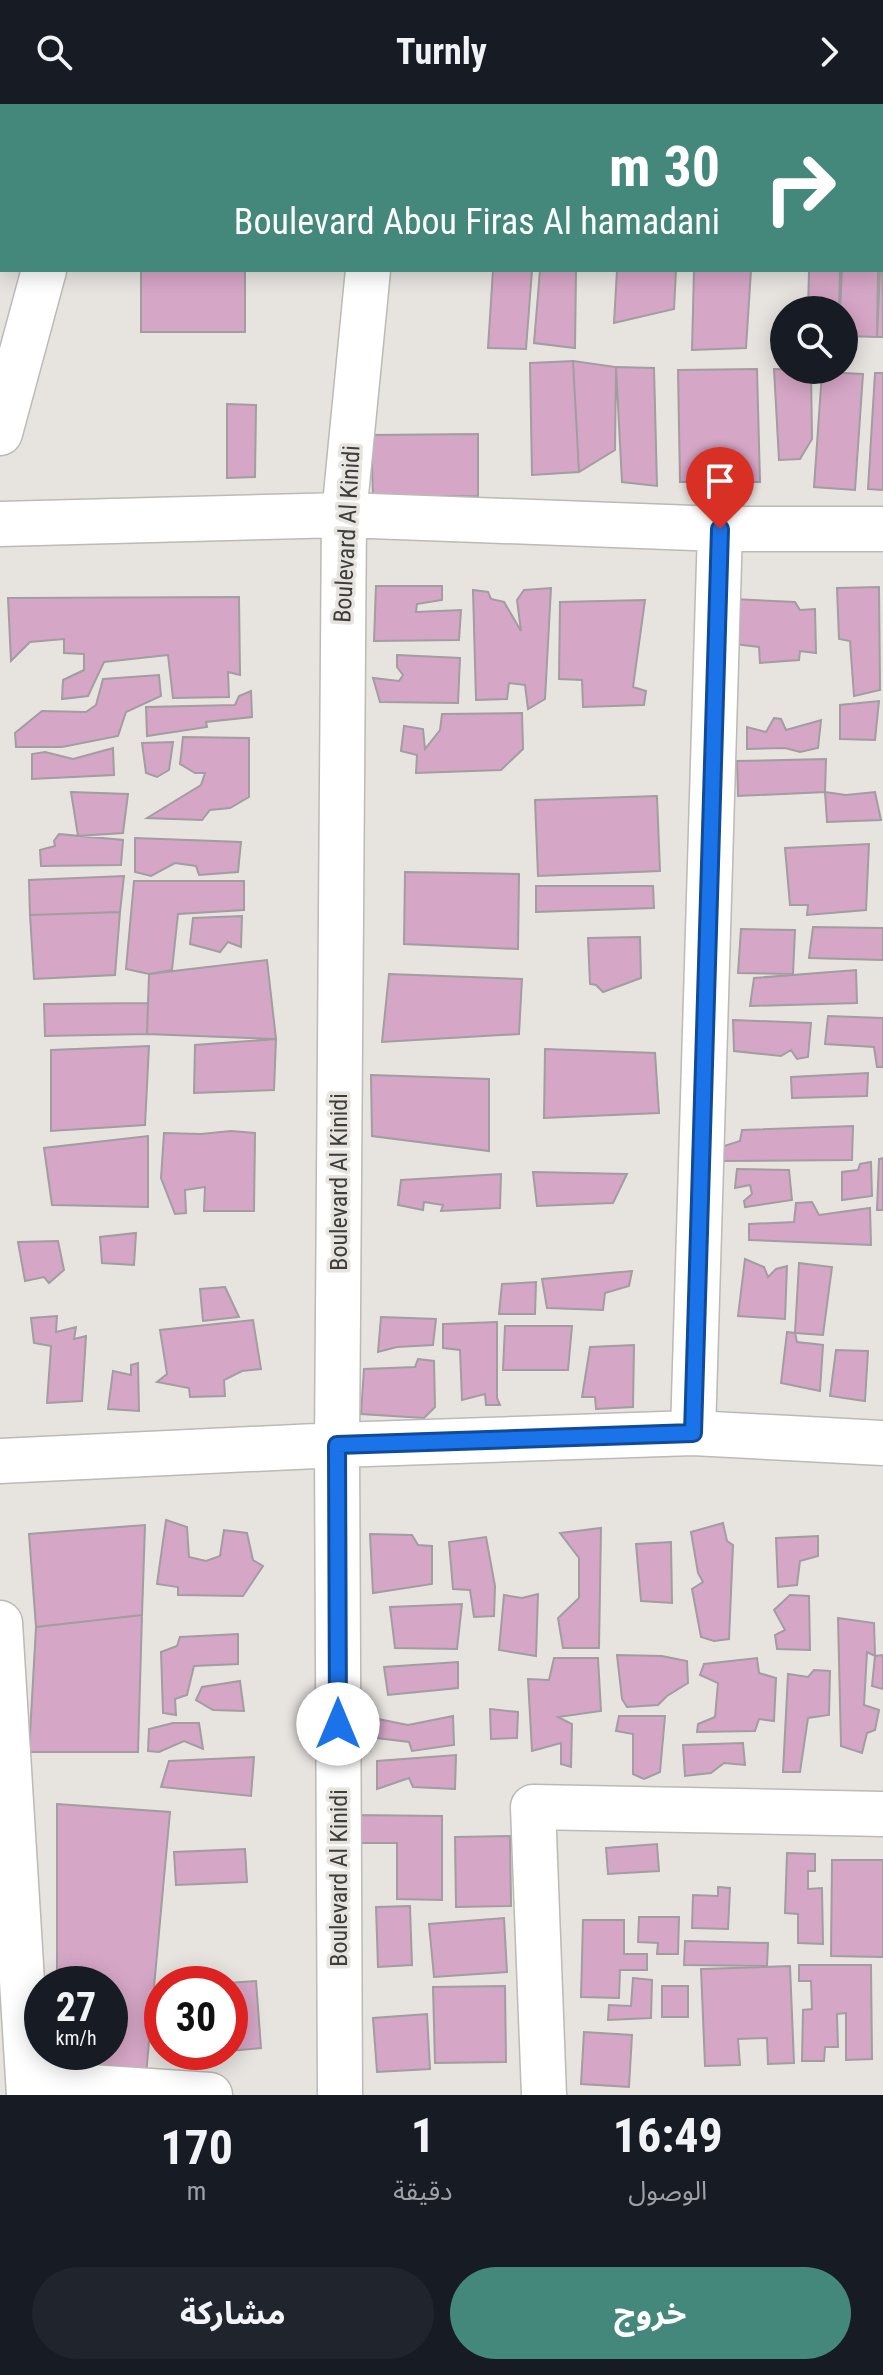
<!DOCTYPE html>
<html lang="ar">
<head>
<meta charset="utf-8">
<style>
  :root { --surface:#171b24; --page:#20242c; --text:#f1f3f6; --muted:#9ea1a6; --accent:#44887c }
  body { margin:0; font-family:"Roboto Condensed","Noto Sans Arabic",sans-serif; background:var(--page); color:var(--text); direction:rtl; height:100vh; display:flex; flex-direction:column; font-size:30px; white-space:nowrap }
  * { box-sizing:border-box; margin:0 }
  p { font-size:26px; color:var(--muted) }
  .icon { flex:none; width:44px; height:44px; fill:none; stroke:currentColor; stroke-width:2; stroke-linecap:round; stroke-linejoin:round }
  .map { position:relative; height:1991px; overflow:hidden; direction:ltr }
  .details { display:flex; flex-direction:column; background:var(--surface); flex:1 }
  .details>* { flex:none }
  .banner { position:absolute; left:0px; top:0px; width:884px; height:168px; box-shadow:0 4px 20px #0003; direction:rtl; background:#44887c; color:#fff; overflow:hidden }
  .controls { position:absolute; left:770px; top:192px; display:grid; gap:16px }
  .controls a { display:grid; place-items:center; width:88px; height:88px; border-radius:50%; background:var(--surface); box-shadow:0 4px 20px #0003; font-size:40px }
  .speed { position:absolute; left:24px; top:1862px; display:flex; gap:16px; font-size:40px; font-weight:700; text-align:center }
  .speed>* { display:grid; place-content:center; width:104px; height:104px; border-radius:50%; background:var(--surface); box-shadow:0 4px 20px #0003; line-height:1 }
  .speed small { font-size:20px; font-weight:400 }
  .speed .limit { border:12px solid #d22; background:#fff; color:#111 }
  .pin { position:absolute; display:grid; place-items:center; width:68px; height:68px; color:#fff; margin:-82px -34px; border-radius:50% 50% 50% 0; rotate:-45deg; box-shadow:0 0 8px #0007 }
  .pin .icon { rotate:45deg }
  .me { position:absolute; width:88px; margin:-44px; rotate:0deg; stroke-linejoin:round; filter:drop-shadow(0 0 6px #0008) }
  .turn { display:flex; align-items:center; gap:28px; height:168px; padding:0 32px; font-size:36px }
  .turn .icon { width:104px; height:104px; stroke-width:2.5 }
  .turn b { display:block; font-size:56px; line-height:68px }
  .eta { display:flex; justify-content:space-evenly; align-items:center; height:136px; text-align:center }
  .eta b { font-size:48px; font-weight:700; line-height:56px }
  .button { display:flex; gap:16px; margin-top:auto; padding:16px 32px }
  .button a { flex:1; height:92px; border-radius:48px; background:var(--accent); color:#fff; font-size:32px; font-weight:700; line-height:92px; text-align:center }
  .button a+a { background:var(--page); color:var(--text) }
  header { display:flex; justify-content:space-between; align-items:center; height:104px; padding:0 32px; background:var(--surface); font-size:36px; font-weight:700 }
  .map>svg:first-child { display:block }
  .building { fill:#d6a6c6; stroke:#a19da0; stroke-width:2 }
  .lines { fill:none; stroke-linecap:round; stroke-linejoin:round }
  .street-casing { stroke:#bcb9b6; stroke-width:47 }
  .street { stroke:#fff; stroke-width:44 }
  .route-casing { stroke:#114b97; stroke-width:20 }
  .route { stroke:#1a73e8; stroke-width:14 }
  .labels { text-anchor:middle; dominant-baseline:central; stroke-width:7; stroke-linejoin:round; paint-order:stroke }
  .street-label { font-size:24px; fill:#3e3d3b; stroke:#e7e4e0 }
</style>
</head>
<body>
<header><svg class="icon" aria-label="forward" viewBox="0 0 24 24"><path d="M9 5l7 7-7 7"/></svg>Turnly<svg class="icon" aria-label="search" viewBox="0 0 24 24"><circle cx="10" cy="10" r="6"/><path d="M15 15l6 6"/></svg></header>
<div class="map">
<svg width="883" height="1991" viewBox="0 0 883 1991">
  <rect width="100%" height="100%" fill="#e7e4e0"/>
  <path class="building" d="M 882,131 L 883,233 L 877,233 L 878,166 L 882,166 Z
    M 141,166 L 245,166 L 245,228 L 141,228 Z
    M 493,166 L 532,166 L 526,245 L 488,244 Z
    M 540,166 L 576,166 L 575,244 L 534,239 Z
    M 617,166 L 676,166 L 674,205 L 614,219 Z
    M 694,166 L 751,166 L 746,244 L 692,246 Z
    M 809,166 L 840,166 L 839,206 L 808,206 Z
    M 842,166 L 880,166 L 877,233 L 844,232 L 844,206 L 840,206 Z
    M 573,257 L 616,263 L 615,346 L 579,368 Z
    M 573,257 L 579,368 L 532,371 L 530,259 Z
    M 616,263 L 654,264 L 657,382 L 622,378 Z
    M 757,265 L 760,378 L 680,378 L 678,266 Z
    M 774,265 L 811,266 L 812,335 L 800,355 L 779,356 Z
    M 822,268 L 863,270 L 855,386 L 814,383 Z
    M 875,269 L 883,269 L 883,386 L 868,385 Z
    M 227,300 L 256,301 L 255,373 L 227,374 Z
    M 478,330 L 478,392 L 373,393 L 371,331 Z
    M 376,482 L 442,482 L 442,496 L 417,500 L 416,508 L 461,506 L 459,536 L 374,537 Z
    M 879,483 L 880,586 L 854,592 L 850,537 L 839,535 L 837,484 Z
    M 551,484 L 545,595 L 528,605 L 525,581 L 509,579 L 507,595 L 476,596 L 473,486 L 488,488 L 491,495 L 504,498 L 521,527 L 517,496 L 524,486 Z
    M 239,493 L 240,571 L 228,568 L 229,593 L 173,594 L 168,551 L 104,558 L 88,592 L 62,595 L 63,576 L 84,566 L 84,550 L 64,549 L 64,535 L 30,538 L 11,557 L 8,494 Z
    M 734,495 L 795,498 L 800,506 L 815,505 L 816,549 L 800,547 L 799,556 L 760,559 L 759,543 L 735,540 Z
    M 645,496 L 633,583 L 646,587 L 644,601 L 583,603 L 582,576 L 559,575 L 560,498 Z
    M 397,551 L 460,554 L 458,599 L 380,598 L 373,574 L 399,577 L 403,571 L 397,563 Z
    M 159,571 L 161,592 L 126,608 L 118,632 L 62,643 L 16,643 L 15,629 L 42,607 L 86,608 L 96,601 L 103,575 Z
    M 251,587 L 252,613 L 206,618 L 207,623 L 147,632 L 146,603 L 235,601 L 239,592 Z
    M 879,597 L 875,636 L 840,635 L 840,601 Z
    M 522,609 L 523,645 L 501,666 L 416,669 L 417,651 L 401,647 L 404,622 L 423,625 L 425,645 L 440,626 L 442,610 Z
    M 774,614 L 781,615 L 786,626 L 821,616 L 818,644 L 800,648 L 785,644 L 747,645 L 747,623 L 766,628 Z
    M 183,633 L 249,634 L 249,693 L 230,704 L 210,706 L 202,716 L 147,714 L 201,681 L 205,669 L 195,669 L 180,660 Z
    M 173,638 L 169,666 L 157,673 L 146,669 L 142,639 Z
    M 113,644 L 114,671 L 32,675 L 32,650 L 45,648 L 73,655 Z
    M 826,655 L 825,688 L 738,692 L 737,657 Z
    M 71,688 L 128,690 L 123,729 L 78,732 Z
    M 825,688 L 846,691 L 875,688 L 881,716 L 827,718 Z
    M 657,692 L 660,767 L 538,772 L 535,696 Z
    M 59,730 L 123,736 L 121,761 L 41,762 L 40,746 L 55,742 L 54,737 Z
    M 135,734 L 241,738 L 238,768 L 199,771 L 196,762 L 175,759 L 151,772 L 135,768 Z
    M 869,740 L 866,806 L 807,811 L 808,801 L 790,801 L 785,744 Z
    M 405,768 L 519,770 L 518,845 L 404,840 Z
    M 124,772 L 120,808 L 30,811 L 29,776 Z
    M 134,777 L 244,777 L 244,806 L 178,810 L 172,866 L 149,870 L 126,865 Z
    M 536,782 L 653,782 L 654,804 L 536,808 Z
    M 120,808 L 115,871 L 34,875 L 30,811 Z
    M 242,812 L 241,843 L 228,838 L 220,848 L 190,840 L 193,814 Z
    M 813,823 L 883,824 L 883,856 L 809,854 Z
    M 741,825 L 795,826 L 793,870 L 738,869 Z
    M 640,833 L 641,874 L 603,888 L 596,881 L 590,880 L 588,834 Z
    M 267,856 L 276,935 L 147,930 L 149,870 Z
    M 856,866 L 857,899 L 750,902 L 754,874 Z
    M 389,870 L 522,875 L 519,930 L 382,938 Z
    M 148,899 L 147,930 L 45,932 L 44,900 Z
    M 828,912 L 883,914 L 883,963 L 877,963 L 874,943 L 825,940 Z
    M 733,916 L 811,919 L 808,953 L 797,955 L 791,946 L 781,952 L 734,947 Z
    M 276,935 L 274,986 L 194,989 L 195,941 Z
    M 149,942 L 145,1021 L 51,1027 L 51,946 Z
    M 545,945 L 655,949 L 659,1009 L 544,1014 Z
    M 868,969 L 867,992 L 792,994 L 791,973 Z
    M 371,971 L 489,975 L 489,1047 L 372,1032 Z
    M 853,1022 L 852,1056 L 718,1057 L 718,1044 L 740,1037 L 742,1026 Z
    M 231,1027 L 255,1029 L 254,1107 L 204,1107 L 205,1083 L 185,1086 L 186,1109 L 175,1110 L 161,1074 L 164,1029 L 201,1030 Z
    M 148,1032 L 148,1103 L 52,1101 L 44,1044 Z
    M 883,1054 L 883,1106 L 877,1106 L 879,1055 Z
    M 871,1058 L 872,1092 L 842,1096 L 842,1068 L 858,1066 L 860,1060 Z
    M 737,1065 L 789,1066 L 792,1096 L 745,1103 L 744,1097 L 752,1090 L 750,1081 L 735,1084 Z
    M 533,1068 L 627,1070 L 613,1099 L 537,1102 Z
    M 501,1070 L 500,1104 L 441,1107 L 443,1101 L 424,1098 L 423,1106 L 398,1101 L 401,1076 Z
    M 812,1098 L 819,1111 L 870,1104 L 871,1141 L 749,1136 L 749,1120 L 794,1118 L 796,1099 Z
    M 136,1129 L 134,1161 L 102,1159 L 100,1133 Z
    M 58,1137 L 64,1166 L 49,1179 L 44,1173 L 25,1177 L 18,1138 Z
    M 745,1155 L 764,1163 L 768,1173 L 776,1165 L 787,1162 L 785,1215 L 738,1212 Z
    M 799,1159 L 832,1163 L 823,1231 L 795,1229 Z
    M 632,1167 L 629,1182 L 605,1189 L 603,1206 L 547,1204 L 542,1175 Z
    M 536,1178 L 535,1210 L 499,1210 L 502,1180 Z
    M 225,1183 L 239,1213 L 203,1217 L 200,1185 Z
    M 57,1212 L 56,1228 L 76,1223 L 74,1235 L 86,1232 L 82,1297 L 47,1299 L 51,1242 L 34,1239 L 31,1214 Z
    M 381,1213 L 436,1215 L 433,1241 L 397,1243 L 378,1248 Z
    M 253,1216 L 261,1265 L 242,1267 L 224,1276 L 225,1292 L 190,1293 L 189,1284 L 157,1278 L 167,1270 L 160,1226 Z
    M 497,1218 L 497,1294 L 500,1301 L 486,1301 L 485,1290 L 462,1296 L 460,1246 L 443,1244 L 443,1220 Z
    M 505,1222 L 572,1222 L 568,1266 L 503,1266 Z
    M 787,1228 L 795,1229 L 797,1238 L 823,1241 L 820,1287 L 781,1279 Z
    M 634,1241 L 633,1303 L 596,1305 L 595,1293 L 582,1293 L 590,1243 Z
    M 836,1246 L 868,1247 L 865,1297 L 830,1292 Z
    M 418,1255 L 434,1257 L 435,1303 L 424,1314 L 361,1310 L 364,1265 L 415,1263 Z
    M 138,1259 L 139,1307 L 108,1305 L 113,1267 L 131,1271 L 131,1261 Z
    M 166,1416 L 187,1423 L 189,1453 L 206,1457 L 220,1452 L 224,1426 L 247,1429 L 253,1456 L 263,1462 L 243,1492 L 178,1491 L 178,1483 L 157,1480 Z
    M 723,1419 L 727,1437 L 733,1441 L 729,1535 L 714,1537 L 701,1533 L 692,1485 L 703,1478 L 698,1469 L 691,1428 Z
    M 145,1421 L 142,1511 L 36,1523 L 29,1430 Z
    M 601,1424 L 599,1544 L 563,1544 L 558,1514 L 579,1494 L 579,1454 L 560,1429 Z
    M 370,1430 L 412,1431 L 418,1441 L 432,1442 L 432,1480 L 373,1489 Z
    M 818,1432 L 818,1452 L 800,1457 L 797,1481 L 778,1483 L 776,1434 Z
    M 486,1433 L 495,1482 L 494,1512 L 474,1513 L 470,1486 L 453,1485 L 449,1438 Z
    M 671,1438 L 672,1499 L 641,1497 L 636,1440 Z
    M 538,1490 L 536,1552 L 499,1546 L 504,1491 L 522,1494 Z
    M 790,1491 L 809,1492 L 810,1546 L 777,1545 L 775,1531 L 785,1526 L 774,1506 Z
    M 462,1500 L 457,1545 L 395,1544 L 390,1503 Z
    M 142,1511 L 138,1648 L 29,1648 L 36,1523 Z
    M 838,1514 L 874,1519 L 875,1552 L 867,1548 L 864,1601 L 879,1606 L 875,1626 L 867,1629 L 862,1649 L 841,1642 Z
    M 238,1530 L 238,1560 L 194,1562 L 187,1591 L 175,1595 L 176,1611 L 163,1609 L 161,1548 L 177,1542 L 180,1533 Z
    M 617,1551 L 662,1552 L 687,1557 L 688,1579 L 667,1592 L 658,1601 L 627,1603 L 622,1595 Z
    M 883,1551 L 883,1585 L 872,1582 L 875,1552 Z
    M 554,1554 L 598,1554 L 601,1607 L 558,1613 L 572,1620 L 571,1663 L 561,1660 L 561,1639 L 532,1647 L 528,1575 L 549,1576 Z
    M 757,1554 L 759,1569 L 776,1574 L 774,1617 L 759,1615 L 755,1627 L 697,1628 L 698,1620 L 715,1613 L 718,1579 L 700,1571 L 704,1560 Z
    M 458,1558 L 458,1584 L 388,1591 L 384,1563 Z
    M 814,1566 L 830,1567 L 829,1611 L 808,1614 L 800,1668 L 783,1668 L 788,1570 L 808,1573 Z
    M 240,1577 L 244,1607 L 213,1606 L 196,1596 L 202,1583 Z
    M 490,1605 L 518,1608 L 517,1634 L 491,1635 Z
    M 453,1612 L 454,1641 L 412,1647 L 409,1638 L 377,1634 L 378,1615 L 408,1621 Z
    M 619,1612 L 665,1612 L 660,1668 L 644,1675 L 633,1670 L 633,1630 L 616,1627 Z
    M 173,1619 L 199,1619 L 203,1645 L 184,1637 L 159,1648 L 148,1647 L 149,1625 Z
    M 743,1639 L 745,1661 L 724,1659 L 711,1669 L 685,1672 L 683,1641 Z
    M 456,1651 L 455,1685 L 413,1683 L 409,1674 L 377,1685 L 377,1657 Z
    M 254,1653 L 251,1692 L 161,1683 L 169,1657 Z
    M 57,1700 L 170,1708 L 146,1971 L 56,1956 L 56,1948 L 110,1948 L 110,1880 L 57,1880 Z
    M 355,1711 L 442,1712 L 442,1796 L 397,1795 L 397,1739 L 355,1739 Z
    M 510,1732 L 511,1802 L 456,1803 L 455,1733 Z
    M 657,1740 L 659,1767 L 608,1770 L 606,1744 Z
    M 245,1745 L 247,1778 L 176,1781 L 174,1748 Z
    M 787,1749 L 815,1750 L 815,1767 L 808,1767 L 808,1785 L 822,1784 L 823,1840 L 798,1839 L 798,1810 L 785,1809 Z
    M 832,1756 L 883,1756 L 883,1853 L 831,1852 Z
    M 718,1783 L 730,1784 L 728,1825 L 692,1824 L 693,1791 L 718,1792 Z
    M 410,1802 L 412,1861 L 378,1863 L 376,1803 Z
    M 639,1813 L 679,1813 L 678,1850 L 657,1850 L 658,1839 L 638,1838 Z
    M 504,1814 L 507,1868 L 434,1873 L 429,1820 Z
    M 583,1816 L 624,1816 L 624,1850 L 647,1850 L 647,1866 L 620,1866 L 619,1894 L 581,1893 Z
    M 685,1837 L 768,1839 L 767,1862 L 684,1861 Z
    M 799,1861 L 871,1861 L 872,1955 L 846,1956 L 846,1909 L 837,1910 L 838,1943 L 825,1943 L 824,1957 L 802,1957 L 803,1906 L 812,1905 L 811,1877 L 799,1877 Z
    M 790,1862 L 794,1959 L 768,1960 L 767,1934 L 738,1935 L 740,1961 L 705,1962 L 701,1865 Z
    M 633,1874 L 652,1876 L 651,1914 L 608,1916 L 609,1901 L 631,1902 Z
    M 256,1877 L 261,1944 L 230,1947 L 230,1880 L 213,1880 Z
    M 505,1882 L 506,1958 L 435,1959 L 433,1883 Z
    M 662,1882 L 688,1882 L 688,1913 L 662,1913 Z
    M 427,1910 L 430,1965 L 377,1968 L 373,1914 Z
    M 584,1928 L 632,1931 L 629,1983 L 581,1980 Z"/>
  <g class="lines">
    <defs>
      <path id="street" d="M 89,2 L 89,0
        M 385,2 L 385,0
        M 0,329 L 44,166
        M 0,420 L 344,411 L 720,425 L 883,425
        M 693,1329 L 720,425
        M 0,1357 L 337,1341 L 693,1329 L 883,1339
        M 0,1519 L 29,1991
        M 30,1979 L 210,1991
        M 340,1991 L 337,1341 L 344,411 L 368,166
        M 544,1991 L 533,1703 L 883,1710"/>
    </defs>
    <use href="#street" class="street-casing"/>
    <use href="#street" class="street"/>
  </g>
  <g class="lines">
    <defs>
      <path id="route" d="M 338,1620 L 337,1341 L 693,1329 L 720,425"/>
    </defs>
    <use href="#route" class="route-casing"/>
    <use href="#route" class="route"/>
  </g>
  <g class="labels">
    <g class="street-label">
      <text transform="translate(347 430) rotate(-87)">Boulevard Al Kinidi</text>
      <text transform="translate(339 1078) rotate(-90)">Boulevard Al Kinidi</text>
      <text transform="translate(339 1774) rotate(-90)">Boulevard Al Kinidi</text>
    </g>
  </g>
</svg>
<div class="controls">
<a><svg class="icon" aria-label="search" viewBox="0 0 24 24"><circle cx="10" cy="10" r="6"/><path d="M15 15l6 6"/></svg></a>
</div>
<div class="speed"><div>27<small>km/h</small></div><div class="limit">30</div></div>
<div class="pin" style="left:720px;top:425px;background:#d93025"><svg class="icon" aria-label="arrive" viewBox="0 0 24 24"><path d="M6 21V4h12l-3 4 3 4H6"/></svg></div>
<svg class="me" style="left:338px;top:1620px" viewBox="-20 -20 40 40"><circle r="19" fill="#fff"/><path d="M0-13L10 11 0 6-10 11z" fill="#1a73e8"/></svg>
<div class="banner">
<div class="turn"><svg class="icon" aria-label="right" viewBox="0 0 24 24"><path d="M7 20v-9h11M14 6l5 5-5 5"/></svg><div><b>30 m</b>Boulevard Abou Firas Al hamadani</div></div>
</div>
</div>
<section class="details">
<div class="eta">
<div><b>16:49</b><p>الوصول</p></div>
<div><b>1</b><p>دقيقة</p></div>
<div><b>170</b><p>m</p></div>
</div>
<div class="button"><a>خروج</a><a>مشاركة</a></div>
</section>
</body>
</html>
